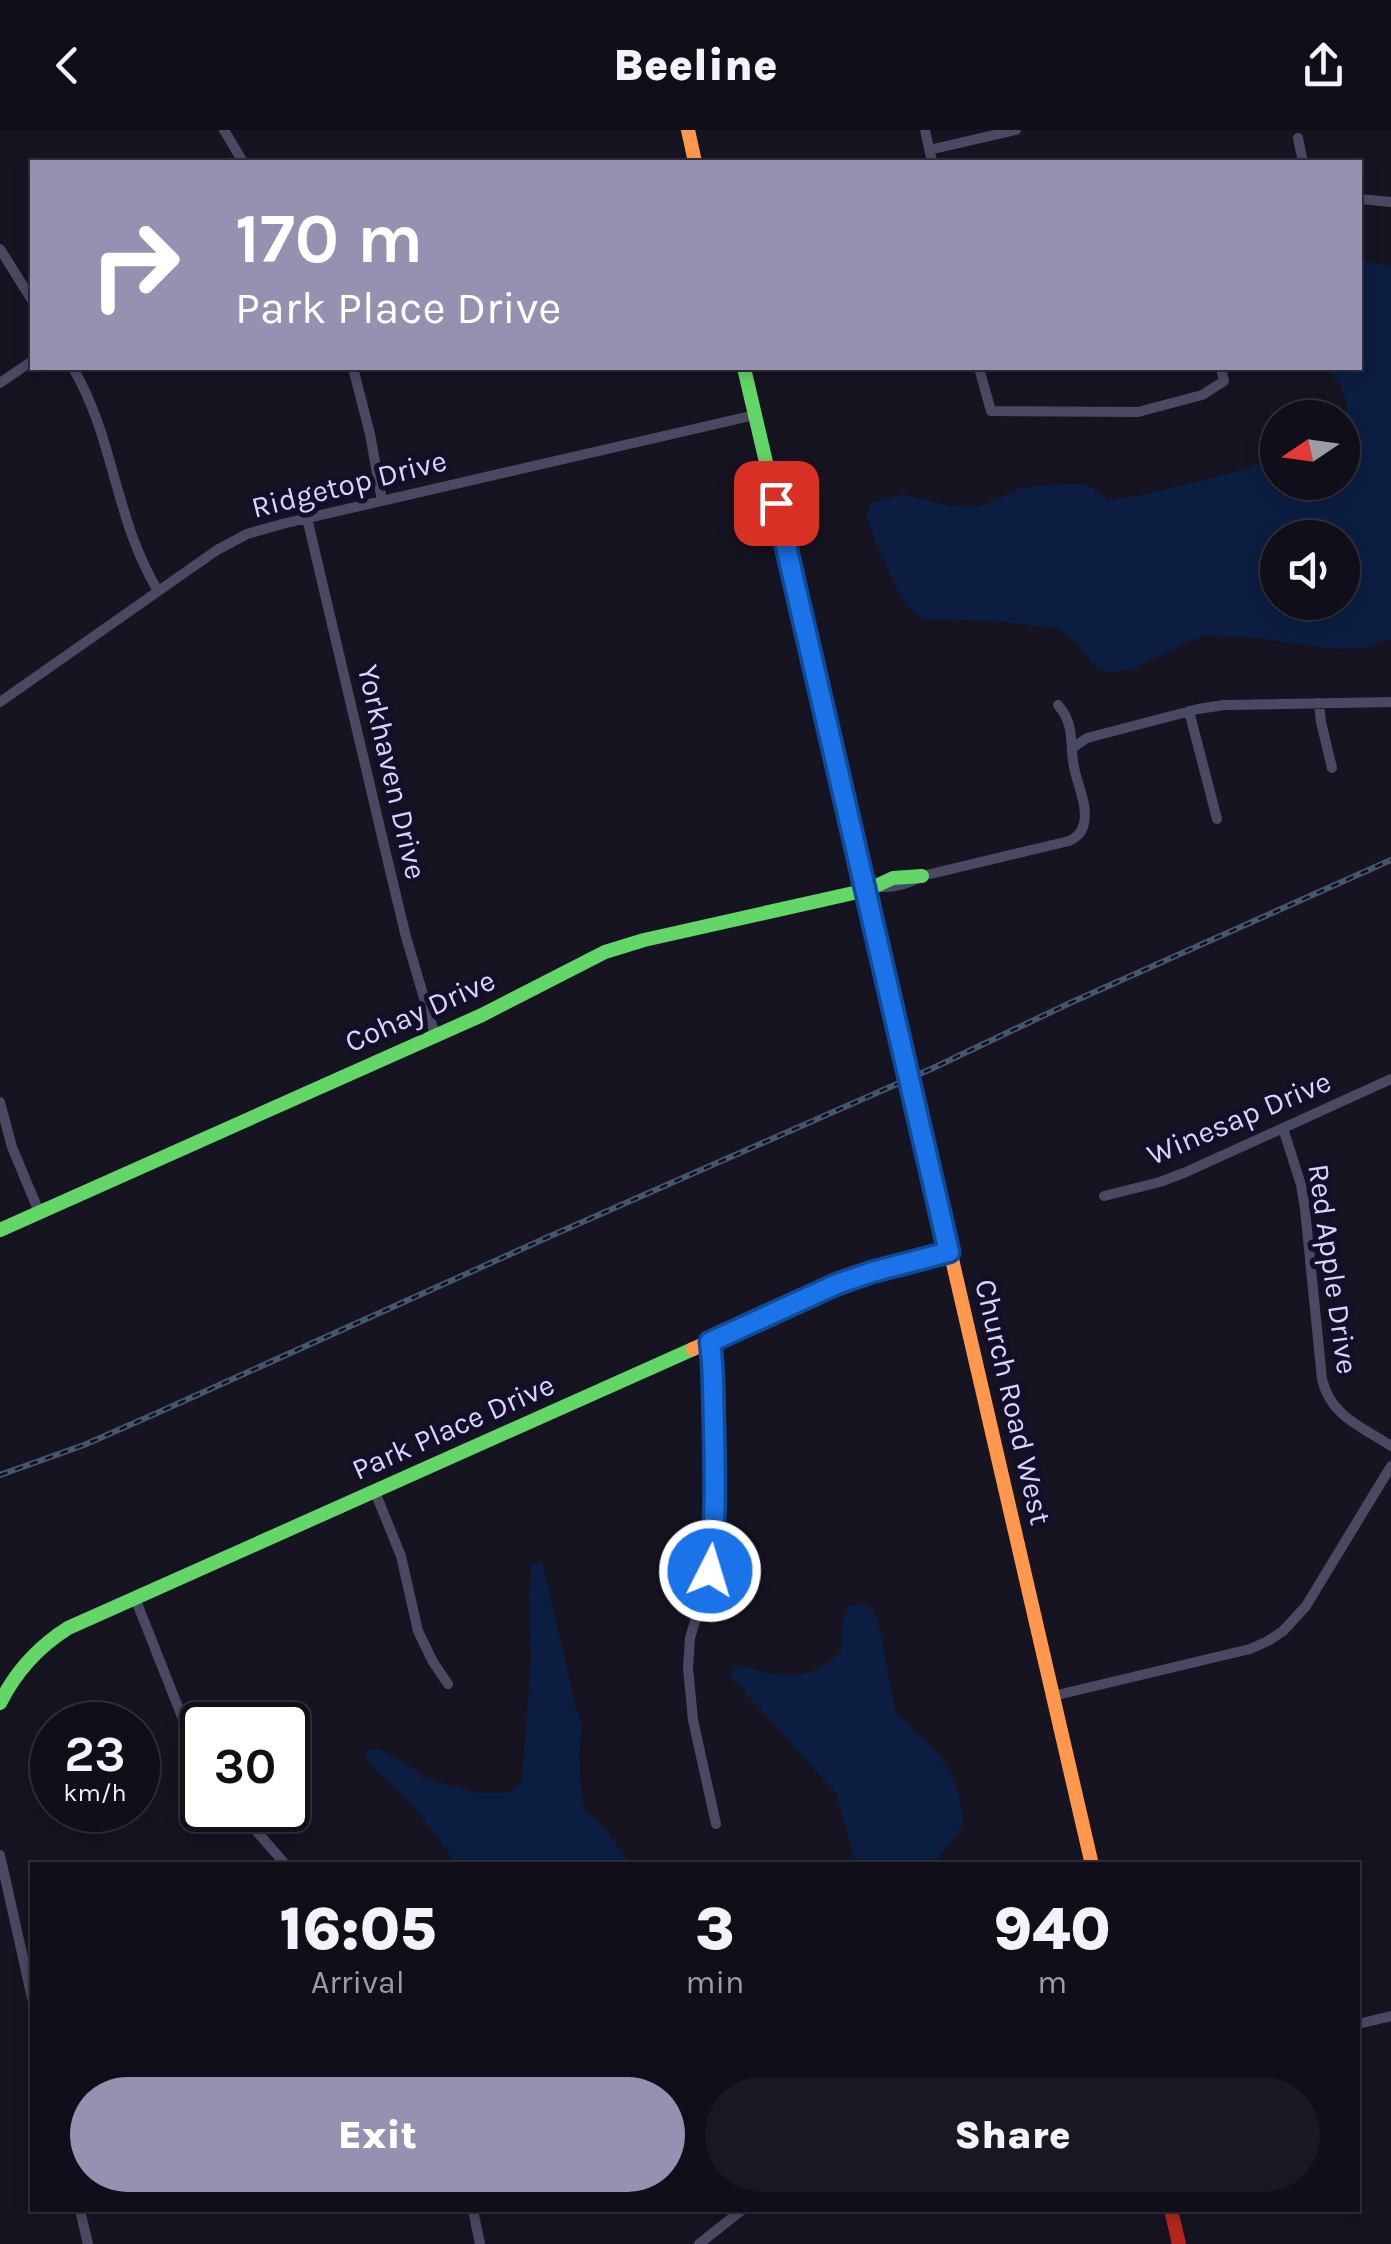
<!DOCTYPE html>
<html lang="en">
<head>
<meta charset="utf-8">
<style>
  :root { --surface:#100f19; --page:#191822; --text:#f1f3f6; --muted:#9c9ca2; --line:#302f38; --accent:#9591b1 }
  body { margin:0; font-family:Karla,sans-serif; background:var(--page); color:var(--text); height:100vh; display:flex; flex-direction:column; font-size:38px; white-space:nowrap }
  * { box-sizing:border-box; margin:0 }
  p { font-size:32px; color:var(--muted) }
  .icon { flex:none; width:55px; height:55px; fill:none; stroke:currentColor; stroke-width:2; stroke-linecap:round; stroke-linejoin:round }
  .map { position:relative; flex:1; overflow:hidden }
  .panel { position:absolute; left:30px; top:1732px; width:1330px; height:350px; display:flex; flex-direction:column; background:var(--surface); border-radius:0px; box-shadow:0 5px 15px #0003,0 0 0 2px var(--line) }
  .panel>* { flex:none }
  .top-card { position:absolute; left:30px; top:30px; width:1332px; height:210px; border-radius:0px; box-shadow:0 5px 15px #0003,0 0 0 2px var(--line); background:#9591b1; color:#fff; overflow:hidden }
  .needle { width:65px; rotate:257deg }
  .fabs { position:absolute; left:1260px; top:270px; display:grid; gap:20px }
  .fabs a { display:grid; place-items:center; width:100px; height:100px; border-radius:50%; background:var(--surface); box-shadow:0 5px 15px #0003,0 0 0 2px var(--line); font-size:50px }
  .speed { position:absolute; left:30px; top:1572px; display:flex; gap:20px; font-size:50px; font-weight:700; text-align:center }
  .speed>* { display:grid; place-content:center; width:130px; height:130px; border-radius:50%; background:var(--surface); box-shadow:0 5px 15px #0003,0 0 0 2px var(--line); line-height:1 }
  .speed small { font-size:25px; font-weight:400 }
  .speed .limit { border:5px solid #111; border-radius:15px; background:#fff; color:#111 }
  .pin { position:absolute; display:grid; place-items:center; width:85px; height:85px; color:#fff; margin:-42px; border-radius:20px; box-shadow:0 5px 15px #0006 }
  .me { position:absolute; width:110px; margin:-55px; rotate:5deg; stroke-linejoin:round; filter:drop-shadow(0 0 8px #0008) }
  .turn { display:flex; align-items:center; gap:35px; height:210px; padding:0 40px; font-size:45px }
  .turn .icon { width:130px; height:130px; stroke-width:2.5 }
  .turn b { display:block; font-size:70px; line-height:85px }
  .eta { display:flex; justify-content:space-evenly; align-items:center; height:170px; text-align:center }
  .eta b { font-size:60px; font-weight:800; line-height:70px }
  .cta { display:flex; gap:20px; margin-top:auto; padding:20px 40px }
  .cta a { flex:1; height:115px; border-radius:60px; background:var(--accent); color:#fff; font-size:40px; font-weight:800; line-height:115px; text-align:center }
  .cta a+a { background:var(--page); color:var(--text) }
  header { display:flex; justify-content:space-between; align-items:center; height:130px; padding:0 40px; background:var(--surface); font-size:45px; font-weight:800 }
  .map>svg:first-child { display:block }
  .water { fill:#0b1e41; fill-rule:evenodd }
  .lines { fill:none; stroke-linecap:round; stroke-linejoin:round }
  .street { stroke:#4a4962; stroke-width:10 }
  .fast { stroke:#63d668; stroke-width:14 }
  .slow { stroke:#ff974d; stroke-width:14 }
  .jam { stroke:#b3261e; stroke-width:14 }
  .rail-casing { stroke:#43596b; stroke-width:6 }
  .rail { stroke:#130f26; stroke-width:2.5; stroke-dasharray:8; stroke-linecap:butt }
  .route-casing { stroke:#114b97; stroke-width:25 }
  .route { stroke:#1a73e8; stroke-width:18 }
  .labels { text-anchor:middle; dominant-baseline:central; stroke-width:10; stroke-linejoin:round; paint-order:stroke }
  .street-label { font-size:30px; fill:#d9d4ff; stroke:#130f26 }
</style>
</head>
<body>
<header><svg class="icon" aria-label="back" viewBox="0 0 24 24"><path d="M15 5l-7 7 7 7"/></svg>Beeline<svg class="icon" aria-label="share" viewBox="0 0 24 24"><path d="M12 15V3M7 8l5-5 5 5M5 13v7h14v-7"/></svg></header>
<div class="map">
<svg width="1391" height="2114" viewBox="0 0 1391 2114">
  <rect width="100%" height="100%" fill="#161421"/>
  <path class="water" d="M 1360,128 L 1391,138 L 1391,508 L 1364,518 L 1337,519 L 1248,507 L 1202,506 L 1132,539 L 1112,542 L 1096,538 L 1079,516 L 1058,499 L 996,491 L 924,489 L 914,483 L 907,477 L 893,451 L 873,405 L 867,386 L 870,373 L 903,364 L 950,376 L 974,377 L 986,374 L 1020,358 L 1059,354 L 1087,354 L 1109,371 C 1136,367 1161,360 1187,354 C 1219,346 1249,340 1277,323 L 1278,352 L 1342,352 L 1343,290 C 1354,273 1338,253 1328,238 L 1360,238 ZM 1278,408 L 1342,408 L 1342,472 L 1278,472 Z
    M 537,1433 L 542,1434 L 544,1439 L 576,1577 L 582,1594 L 579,1624 L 581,1666 L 585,1680 L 607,1701 L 631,1735 L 457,1735 C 441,1712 425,1690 406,1670 C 393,1656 377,1645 366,1628 L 367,1620 L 380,1619 L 421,1643 L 422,1647 L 476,1663 L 506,1663 L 522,1652 L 531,1532 L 529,1458 L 532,1434 Z
    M 864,1474 L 872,1479 L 878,1489 L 895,1580 C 905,1594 918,1603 930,1615 C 952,1637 963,1666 963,1696 L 933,1735 L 856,1735 L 836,1663 L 730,1546 L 734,1539 L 740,1536 C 749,1537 756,1540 764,1542 C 797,1549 815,1545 840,1522 L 843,1512 L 841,1499 L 845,1484 L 850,1476 Z"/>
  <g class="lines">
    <path class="street" d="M 224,0 L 243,32
      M 925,0 L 932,32
      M 1298,8 L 1303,32
      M 929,20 L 1016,0
      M 1360,69 L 1391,72
      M 0,119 L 32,170
      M 73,238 C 115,310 114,388 158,461
      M 353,238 L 370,304 L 382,371
      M 979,238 L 991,281 L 1138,282 L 1202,265 L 1224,251 L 1221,238
      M 0,253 L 32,231
      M 307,388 L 388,732 L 406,807 L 435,905
      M 0,572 L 217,420 L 247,404 L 282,394 L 755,285
      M 1319,573 L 1321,592 L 1332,638
      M 1189,581 L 1217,689
      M 1074,617 L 1087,608 L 1198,579 L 1224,575 L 1391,572
      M 878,757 C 895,758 907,754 922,746 L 1069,711 C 1077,707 1082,703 1084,693 C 1088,675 1077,654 1074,637 C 1069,613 1076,596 1058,575
      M 0,972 L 12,1017 L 39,1082
      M 1283,998 L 1301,1055 L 1305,1079 L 1322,1249 C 1331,1287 1361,1296 1391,1316
      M 1104,1066 L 1160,1052 L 1186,1042 L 1391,949
      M 709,1212 L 713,1253 L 714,1412 L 710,1441 L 690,1508 L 688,1538 L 693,1590 L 716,1694
      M 375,1362 L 401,1426 L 418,1501 L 433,1532 L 448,1554
      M 135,1468 L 188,1602 L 202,1630
      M 1053,1566 L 1250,1519 L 1268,1511 L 1283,1501 L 1306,1476 L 1391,1336
      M 238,1680 L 286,1735
      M 0,1725 L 32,1868
      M 1358,1894 L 1391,1886
      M 80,2080 L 88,2114
      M 473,2080 L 480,2114
      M 699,2114 L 742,2080"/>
    <path class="fast" d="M 744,238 L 927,1021
      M 0,1100 L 482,885 L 605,822 L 644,810 L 867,760 L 893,748 L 922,746
      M 0,1573 C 16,1541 38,1517 68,1498 L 693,1219"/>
    <path class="slow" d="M 688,0 L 695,32
      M 927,1021 L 1092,1735
      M 693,1219 L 837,1154 L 891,1136 L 949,1121"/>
    <path class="jam" d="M 1171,2080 L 1179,2114"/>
    <defs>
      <path id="rail" d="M 0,1345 L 84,1315 L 157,1283 L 546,1108 L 931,939 L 1070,873 L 1391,730"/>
    </defs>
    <use href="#rail" class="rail-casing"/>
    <use href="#rail" class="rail"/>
  </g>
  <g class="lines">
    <defs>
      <path id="route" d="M 710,1441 C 716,1393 715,1347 714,1299 C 713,1270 714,1241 710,1212 L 837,1154 L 872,1142 L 949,1122 L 776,373"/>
    </defs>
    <use href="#route" class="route-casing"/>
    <use href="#route" class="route"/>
  </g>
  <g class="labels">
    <g class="street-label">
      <text transform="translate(349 354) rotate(-14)">Ridgetop Drive</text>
      <text transform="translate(392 642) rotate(77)">Yorkhaven Drive</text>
      <text transform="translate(420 881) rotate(-24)">Cohay Drive</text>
      <text transform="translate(1239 988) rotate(-23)">Winesap Drive</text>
      <text transform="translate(1333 1139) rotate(82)">Red Apple Drive</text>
      <text transform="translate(1013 1272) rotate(77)">Church Road West</text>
      <text transform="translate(453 1297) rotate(-24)">Park Place Drive</text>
    </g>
  </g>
</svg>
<div class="fabs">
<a><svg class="needle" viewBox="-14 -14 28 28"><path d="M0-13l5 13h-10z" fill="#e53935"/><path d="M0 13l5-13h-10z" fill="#9c9ca2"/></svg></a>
<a><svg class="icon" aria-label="sound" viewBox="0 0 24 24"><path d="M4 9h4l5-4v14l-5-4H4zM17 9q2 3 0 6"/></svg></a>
</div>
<div class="speed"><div>23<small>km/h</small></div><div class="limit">30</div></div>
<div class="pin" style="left:776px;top:373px;background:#d93025"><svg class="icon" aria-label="arrive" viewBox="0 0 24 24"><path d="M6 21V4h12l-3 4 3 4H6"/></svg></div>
<svg class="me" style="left:710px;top:1441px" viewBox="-20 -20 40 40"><circle r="17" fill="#1a73e8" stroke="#fff" stroke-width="3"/><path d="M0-11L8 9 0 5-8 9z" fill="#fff"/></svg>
<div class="top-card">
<div class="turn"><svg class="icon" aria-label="right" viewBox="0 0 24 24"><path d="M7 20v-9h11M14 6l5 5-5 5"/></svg><div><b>170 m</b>Park Place Drive</div></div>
</div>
<section class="panel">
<div class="eta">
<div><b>16:05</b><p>Arrival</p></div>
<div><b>3</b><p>min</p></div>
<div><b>940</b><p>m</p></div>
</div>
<div class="cta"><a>Exit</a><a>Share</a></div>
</section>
</div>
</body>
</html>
